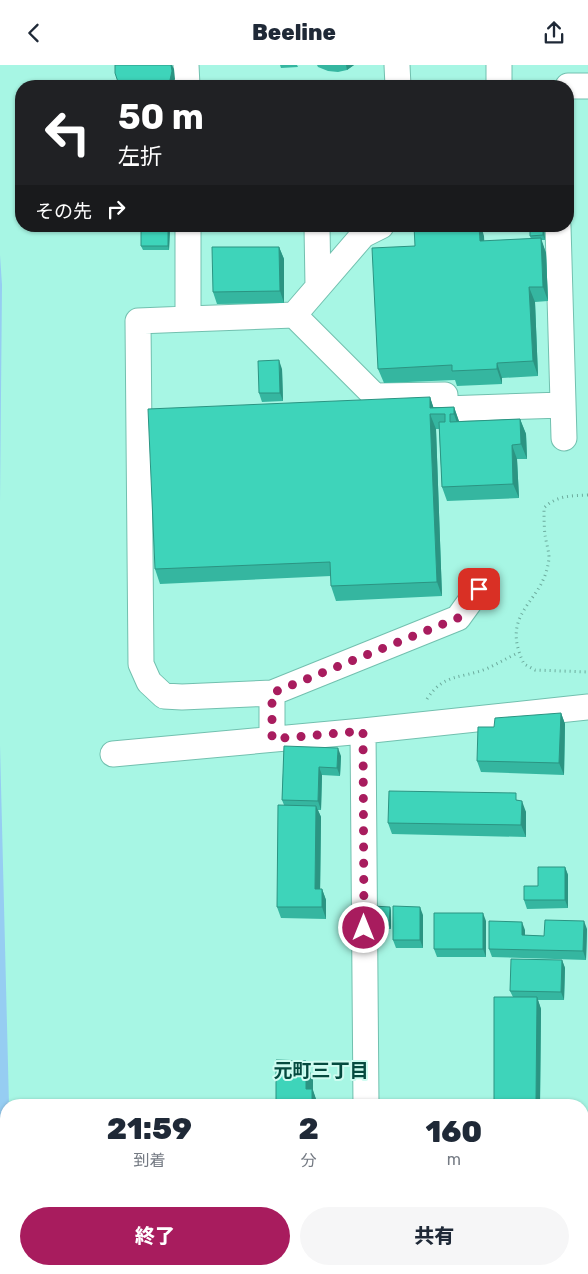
<!DOCTYPE html>
<html lang="ja">
<head>
<meta charset="utf-8">
<style>
  :root { --surface:#fff; --page:#f6f6f7; --text:#1f2937; --muted:#747a83; --accent:#a81c5e }
  body { margin:0; font-family:Rubik,"Noto Sans JP",sans-serif; background:var(--page); color:var(--text); height:100vh; display:flex; flex-direction:column; font-size:19px; white-space:nowrap }
  * { box-sizing:border-box; margin:0 }
  p { font-size:16px; color:var(--muted) }
  .icon { flex:none; width:28px; height:28px; fill:none; stroke:currentColor; stroke-width:2; stroke-linecap:round; stroke-linejoin:round }
  .map { position:relative; flex:1; overflow:hidden }
  .sheet { position:absolute; left:0px; top:1034px; width:589px; height:176px; display:flex; flex-direction:column; background:var(--surface); border-radius:20px 20px 0 0; box-shadow:0 1px 4px #0004 }
  .sheet>* { flex:none }
  .top-card { position:absolute; left:15px; top:15px; width:559px; height:152px; border-radius:20px; box-shadow:0 1px 4px #0004; background:#202124; color:#fff; overflow:hidden }
  .pin { position:absolute; display:grid; place-items:center; width:42px; height:42px; color:#fff; margin:-21px; border-radius:10px; box-shadow:0 2px 8px #0006 }
  .me { position:absolute; width:55px; margin:-28px; rotate:0deg; stroke-linejoin:round; filter:drop-shadow(0 0 4px #0008) }
  .turn { display:flex; align-items:center; gap:18px; height:105px; padding:0 20px; font-size:22px }
  .turn .icon { width:65px; height:65px; stroke-width:2.5 }
  .turn b { display:block; font-size:35px; line-height:42px }
  .then { display:flex; align-items:center; height:48px; padding:0 20px; background:#0003; gap:10px; font-size:19px }
  .eta { display:flex; justify-content:space-evenly; align-items:center; height:85px; text-align:center }
  .eta b { font-size:30px; font-weight:800; line-height:35px }
  .primary-button { display:flex; gap:10px; margin-top:auto; padding:10px 20px }
  .primary-button a { flex:1; height:58px; border-radius:30px; background:var(--accent); color:#fff; font-size:20px; font-weight:800; line-height:58px; text-align:center }
  .primary-button a+a { background:var(--page); color:var(--text) }
  header { display:flex; justify-content:space-between; align-items:center; height:65px; padding:0 20px; background:var(--surface); font-size:22px; font-weight:800 }
  .map>svg:first-child { display:block }
  .water { fill:#96cdf2 }
  .lines { fill:none; stroke-linecap:round; stroke-linejoin:round }
  .minor-casing { stroke:#72c0af; stroke-width:27 }
  .path { stroke:#6cab9d; stroke-width:3; stroke-dasharray:1 4; stroke-linecap:butt }
  .minor { stroke:#fff; stroke-width:25 }
  .wall { fill:#35b6a0 }
  .shaded-wall { fill:#2b9482 }
  .building { fill:#3ed4ba; stroke:#2b9482 }
  .route { stroke:#a81c5e; stroke-width:9; stroke-dasharray:0 16.2 }
  .labels { text-anchor:middle; dominant-baseline:central; stroke-width:4; stroke-linejoin:round; paint-order:stroke }
  .neighbourhood-label { font-size:19px; font-weight:bold; fill:#054a3f; stroke:#cffcf1 }
</style>
</head>
<body>
<header><svg class="icon" aria-label="back" viewBox="0 0 24 24"><path d="M15 5l-7 7 7 7"/></svg>Beeline<svg class="icon" aria-label="share" viewBox="0 0 24 24"><path d="M12 15V3M7 8l5-5 5 5M5 13v7h14v-7"/></svg></header>
<div class="map">
<svg width="588" height="1209" viewBox="0 0 588 1209">
  <rect width="100%" height="100%" fill="#a7f6e4"/>
  <path class="water" d="M 0,190 L 2,220 L 0,438 Z
    M 0,680 L 9,1040 L 6,1040 L 6,1204 L 13,1204 L 13,1209 L 0,1209 Z"/>
  <g class="lines">
    <defs>
      <path id="minor" d="M 186,0 L 187,21
        M 397,0 L 398,21
        M 499,0 L 499,21
        M 568,21 L 588,21
        M 188,161 L 188,254 L 294,250 L 375,331 L 445,330 L 444,344 L 563,340
        M 317,161 L 318,221
        M 558,161 L 564,373
        M 294,250 L 363,170 L 381,161
        M 188,254 L 138,256 L 141,599 L 149,617 L 164,631 L 182,632 L 272,628 L 458,553 L 479,524
        M 272,628 L 272,674
        M 363,666 L 366,1040
        M 113,689 L 363,666 L 588,642
        M 367,1204 L 367,1209"/>
    </defs>
    <use href="#minor" class="minor-casing"/>
    <path class="path" d="M 588,430 C 571,431 557,430 544,443 C 544,452 544,461 545,470 C 546,477 549,486 549,493 C 545,539 498,545 524,599 L 535,605 L 588,607
      M 427,634 C 444,608 460,614 486,604 C 497,599 507,593 518,588"/>
    <use href="#minor" class="minor"/>
  </g>
  <path class="wall" d="M 280,0 L 297,0 L 298,2 L 281,3 Z
    M 317,0 L 354,0 L 347,5 L 338,7 L 328,6 L 318,2 Z
    M 141,161 L 169,161 L 170,164 L 169,185 L 143,185 L 141,181 Z
    M 544,161 L 545,175 L 541,175 L 546,188 L 548,236 L 535,237 L 538,311 L 502,313 L 502,319 L 457,321 L 455,315 L 384,318 L 378,304 L 415,181 L 484,171 L 484,176 L 531,174 L 530,171 Z
    M 279,182 L 284,194 L 284,238 L 217,239 L 213,227 Z
    M 282,304 L 283,336 L 262,337 L 259,328 Z
    M 430,332 L 433,342 L 454,342 L 459,357 L 520,354 L 526,369 L 527,394 L 517,394 L 519,433 L 447,436 L 442,422 L 439,364 L 436,364 L 442,531 L 336,536 L 331,521 L 331,511 L 160,519 L 155,504 Z
    M 561,648 L 565,659 L 564,710 L 481,707 L 477,696 L 494,662 Z
    M 284,681 L 341,691 L 340,711 L 322,710 L 321,745 L 318,745 L 321,752 L 320,824 L 322,824 L 326,835 L 326,854 L 281,853 L 277,842 L 284,740 L 282,735 Z
    M 518,735 L 526,747 L 526,772 L 392,769 L 388,758 Z
    M 565,802 L 568,810 L 568,843 L 527,844 L 524,835 L 538,821 Z
    M 390,842 L 391,846 L 391,864 L 374,864 L 372,859 Z
    M 423,850 L 423,883 L 396,883 L 393,875 Z
    M 486,856 L 486,892 L 437,892 L 434,884 Z
    M 587,864 L 586,895 L 492,892 L 489,884 L 525,865 L 525,870 L 544,871 Z
    M 562,895 L 565,903 L 564,935 L 538,935 L 541,944 L 540,1040 L 495,1040 L 494,1036 L 513,932 L 510,926 Z
    M 306,996 L 313,1014 L 313,1026 L 318,1040 L 276,1040 Z"/>
  <path class="shaded-wall" d="M 171,0 L 172,0 L 174,4 L 175,14 L 173,21 L 166,21 Z
    M 346,0 L 354,0 L 347,5 Z
    M 168,161 L 170,164 L 169,185 L 168,181 Z
    M 479,161 L 481,161 L 484,171 L 485,191 L 480,176 Z
    M 543,161 L 544,161 L 545,175 L 543,170 Z
    M 541,173 L 546,188 L 548,236 L 543,222 Z
    M 279,182 L 284,194 L 284,238 L 280,226 Z
    M 529,222 L 535,237 L 538,311 L 533,296 Z
    M 279,295 L 282,304 L 283,336 L 280,328 Z
    M 497,298 L 502,313 L 502,319 L 497,304 Z
    M 430,332 L 435,347 L 430,343 Z
    M 454,342 L 459,356 L 459,364 L 454,349 Z
    M 430,349 L 436,364 L 442,531 L 437,517 Z
    M 520,354 L 526,369 L 527,394 L 521,379 Z
    M 512,380 L 517,394 L 519,433 L 513,419 Z
    M 561,648 L 565,659 L 564,710 L 559,698 Z
    M 338,683 L 341,691 L 340,711 L 337,703 Z
    M 319,702 L 322,710 L 321,745 L 318,736 Z
    M 522,736 L 526,747 L 526,772 L 521,760 Z
    M 316,741 L 321,752 L 320,835 L 315,824 Z
    M 565,802 L 568,810 L 568,843 L 565,835 Z
    M 322,824 L 326,835 L 326,854 L 322,842 Z
    M 390,842 L 391,846 L 391,864 L 389,860 Z
    M 420,842 L 423,850 L 423,883 L 420,875 Z
    M 483,848 L 486,856 L 486,892 L 483,884 Z
    M 584,856 L 587,864 L 586,895 L 583,886 Z
    M 522,857 L 525,865 L 525,879 L 522,870 Z
    M 562,895 L 565,903 L 564,935 L 561,927 Z
    M 537,932 L 541,944 L 540,1040 L 537,1040 L 536,1036 Z
    M 306,996 L 313,1014 L 313,1025 L 318,1040 L 313,1040 L 306,1024 Z
    M 304,1204 L 311,1204 L 311,1209 L 304,1209 Z
    M 521,1204 L 525,1204 L 524,1209 L 521,1209 Z"/>
  <path class="building" d="M 115,0 L 171,0 L 172,6 L 170,15 L 166,21 L 121,21 L 118,17 L 115,8 Z
    M 141,161 L 168,161 L 168,181 L 141,181 Z
    M 414,161 L 479,161 L 480,176 L 541,173 L 543,222 L 529,222 L 533,296 L 497,298 L 497,304 L 452,306 L 452,300 L 378,304 L 372,183 L 415,181 Z
    M 530,161 L 543,161 L 543,170 L 530,171 Z
    M 212,182 L 279,182 L 280,226 L 213,227 Z
    M 279,295 L 280,328 L 259,328 L 258,296 Z
    M 430,332 L 430,343 L 454,342 L 454,349 L 450,349 L 450,357 L 520,354 L 521,379 L 512,380 L 513,419 L 442,422 L 439,357 L 445,357 L 445,349 L 430,349 L 437,517 L 331,521 L 330,497 L 155,504 L 148,344 Z
    M 561,648 L 559,698 L 477,696 L 478,662 L 494,662 L 495,653 Z
    M 284,681 L 338,683 L 337,703 L 319,702 L 318,736 L 282,735 Z
    M 389,726 L 516,728 L 516,735 L 522,736 L 521,760 L 388,758 Z
    M 278,740 L 316,741 L 315,824 L 322,824 L 322,842 L 277,842 Z
    M 538,802 L 565,802 L 565,835 L 524,835 L 524,821 L 538,821 Z
    M 373,841 L 390,842 L 389,860 L 372,859 Z
    M 393,841 L 420,842 L 420,875 L 393,875 Z
    M 434,848 L 483,848 L 483,884 L 434,884 Z
    M 545,855 L 584,856 L 583,886 L 489,884 L 489,856 L 522,857 L 522,870 L 544,871 Z
    M 511,894 L 562,895 L 561,927 L 510,926 Z
    M 494,932 L 537,932 L 536,1036 L 494,1036 Z
    M 276,995 L 306,996 L 306,1024 L 312,1024 L 312,1037 L 305,1037 L 305,1040 L 276,1040 Z
    M 274,1204 L 304,1204 L 304,1209 L 274,1209 Z
    M 494,1204 L 521,1204 L 521,1209 L 494,1209 Z"/>
  <g class="lines">
    <path class="route" d="M 364,863 L 363,666 L 272,674 L 272,628 L 458,553 L 479,524"/>
  </g>
  <g class="labels">
    <g class="neighbourhood-label">
      <text x="321" y="1005">元町三丁目</text>
    </g>
  </g>
</svg>
<div class="pin" style="left:479px;top:524px;background:#d93025"><svg class="icon" aria-label="arrive" viewBox="0 0 24 24"><path d="M6 21V4h12l-3 4 3 4H6"/></svg></div>
<svg class="me" style="left:364px;top:863px" viewBox="-20 -20 40 40"><circle r="17" fill="#a81c5e" stroke="#fff" stroke-width="3"/><path d="M0-11L8 9 0 5-8 9z" fill="#fff"/></svg>
<div class="top-card">
<div class="turn"><svg class="icon" aria-label="left" viewBox="0 0 24 24"><path d="M17 20v-9H6M10 6l-5 5 5 5"/></svg><div><b>50 m</b>左折</div></div>
<div class="then">その先<svg class="icon" aria-label="right" viewBox="0 0 24 24"><path d="M7 20v-9h11M14 6l5 5-5 5"/></svg></div>
</div>
<section class="sheet">
<div class="eta">
<div><b>21:59</b><p>到着</p></div>
<div><b>2</b><p>分</p></div>
<div><b>160</b><p>m</p></div>
</div>
<div class="primary-button"><a>終了</a><a>共有</a></div>
</section>
</div>
</body>
</html>
